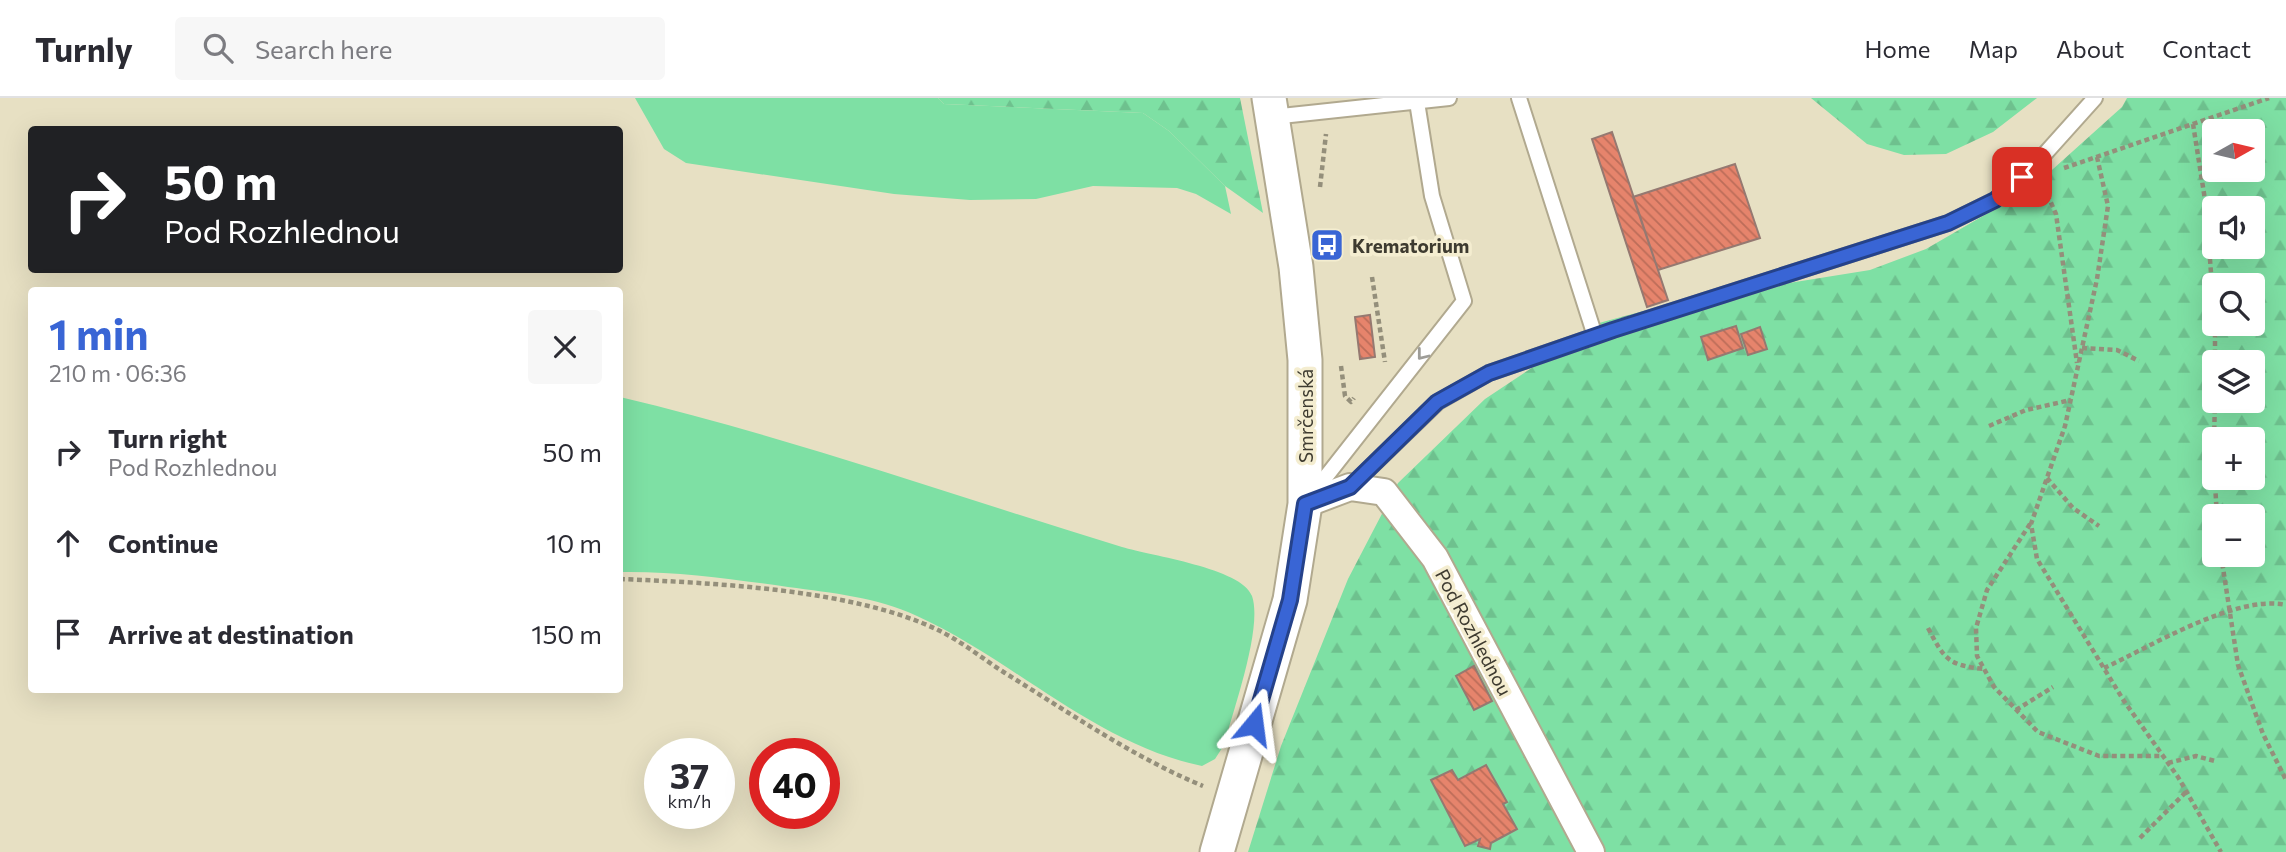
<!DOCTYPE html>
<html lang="en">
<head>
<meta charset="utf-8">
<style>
  :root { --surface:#fff; --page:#f7f7f7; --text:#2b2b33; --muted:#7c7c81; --line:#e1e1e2; --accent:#3965d5 }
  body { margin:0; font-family:Commissioner,sans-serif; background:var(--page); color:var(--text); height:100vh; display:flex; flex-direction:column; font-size:26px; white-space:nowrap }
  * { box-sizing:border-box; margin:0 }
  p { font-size:23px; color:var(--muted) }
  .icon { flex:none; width:38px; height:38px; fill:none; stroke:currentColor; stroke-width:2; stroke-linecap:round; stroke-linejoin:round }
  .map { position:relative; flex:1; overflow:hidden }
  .side { position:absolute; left:28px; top:189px; width:595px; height:406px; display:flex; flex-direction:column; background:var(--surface); border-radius:7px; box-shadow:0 7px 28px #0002 }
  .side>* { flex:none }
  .hud { position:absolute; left:28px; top:28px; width:595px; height:147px; border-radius:7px; box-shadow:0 7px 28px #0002; background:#202124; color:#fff; overflow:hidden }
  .needle { width:46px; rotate:82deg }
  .controls { position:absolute; left:2202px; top:21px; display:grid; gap:14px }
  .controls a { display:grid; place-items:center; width:63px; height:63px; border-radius:7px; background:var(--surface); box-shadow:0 7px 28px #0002; font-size:35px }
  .speed { position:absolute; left:644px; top:640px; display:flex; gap:14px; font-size:35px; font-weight:700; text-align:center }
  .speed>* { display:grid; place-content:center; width:91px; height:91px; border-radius:50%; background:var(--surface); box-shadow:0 7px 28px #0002; line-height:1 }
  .speed small { font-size:18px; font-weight:400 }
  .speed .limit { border:10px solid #d22; background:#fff; color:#111 }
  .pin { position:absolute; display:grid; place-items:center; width:60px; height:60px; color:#fff; margin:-30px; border-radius:14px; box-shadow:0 4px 10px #0006 }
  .me { position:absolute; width:77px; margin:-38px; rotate:16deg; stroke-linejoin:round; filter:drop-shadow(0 0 5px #0008) }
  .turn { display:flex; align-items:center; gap:24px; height:147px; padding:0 21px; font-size:32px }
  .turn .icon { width:91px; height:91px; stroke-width:2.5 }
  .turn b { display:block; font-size:49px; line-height:60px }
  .round { display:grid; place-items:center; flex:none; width:74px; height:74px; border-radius:7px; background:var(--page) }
  .headline { display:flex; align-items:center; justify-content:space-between; height:119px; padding:0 21px }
  h1 { font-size:42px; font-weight:700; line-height:52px; color:var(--accent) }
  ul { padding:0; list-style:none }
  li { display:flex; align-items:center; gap:21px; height:91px; padding:0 21px }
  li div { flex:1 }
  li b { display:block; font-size:26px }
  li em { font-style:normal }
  header { display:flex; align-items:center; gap:42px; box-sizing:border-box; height:98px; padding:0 35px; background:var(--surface); border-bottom:2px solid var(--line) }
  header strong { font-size:33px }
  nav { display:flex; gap:38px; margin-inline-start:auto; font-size:24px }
  .search { width:490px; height:63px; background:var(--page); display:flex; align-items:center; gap:18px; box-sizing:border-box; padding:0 24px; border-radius:7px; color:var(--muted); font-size:26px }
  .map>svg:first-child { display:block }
  .green { fill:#7ee0a4 }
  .forest { fill:url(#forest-firs); fill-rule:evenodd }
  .building { fill:url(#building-back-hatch); stroke:#957971; stroke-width:2 }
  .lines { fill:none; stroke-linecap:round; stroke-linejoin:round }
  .service-casing { stroke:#b1a98f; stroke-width:18 }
  .minor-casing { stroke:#b1a98f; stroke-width:30 }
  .tertiary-casing { stroke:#b1a98f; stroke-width:37 }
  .path { stroke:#948f7b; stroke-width:4.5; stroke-dasharray:5 3.5; stroke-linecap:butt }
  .service { stroke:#fff; stroke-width:14 }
  .minor { stroke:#fff; stroke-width:26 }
  .tertiary { stroke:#fff; stroke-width:33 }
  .oneway { stroke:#9e9d98 }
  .route-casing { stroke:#25428a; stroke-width:18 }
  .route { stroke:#3965d5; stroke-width:12 }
  .labels { text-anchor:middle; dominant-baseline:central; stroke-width:7; stroke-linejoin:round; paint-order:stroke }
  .poi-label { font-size:19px; font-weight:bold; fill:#3e3b30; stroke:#f4edd0; text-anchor:start }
  .street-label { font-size:19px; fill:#3e3b30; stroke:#f4edd0 }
</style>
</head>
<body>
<header>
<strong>Turnly</strong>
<div class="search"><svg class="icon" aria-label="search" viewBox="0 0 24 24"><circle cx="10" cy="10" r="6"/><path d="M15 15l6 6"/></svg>Search here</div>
<nav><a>Home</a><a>Map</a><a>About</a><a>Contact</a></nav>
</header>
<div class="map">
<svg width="2286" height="754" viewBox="0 0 2286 754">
  <defs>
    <pattern id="forest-firs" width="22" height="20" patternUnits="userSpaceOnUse" patternTransform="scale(1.75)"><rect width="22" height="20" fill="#7ee0a4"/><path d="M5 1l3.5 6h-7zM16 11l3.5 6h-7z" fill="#6ec18e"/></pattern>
    <pattern id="building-back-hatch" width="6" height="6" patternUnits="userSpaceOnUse" patternTransform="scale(1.75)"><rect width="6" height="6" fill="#e6846c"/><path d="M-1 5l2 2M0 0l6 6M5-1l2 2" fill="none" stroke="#bc6d59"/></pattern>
  </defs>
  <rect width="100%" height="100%" fill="#e7e0c3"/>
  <path class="green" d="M 635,0 L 938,0 L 944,6 L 1143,15 L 1169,33 L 1225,88 L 1231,116 L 1196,96 L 1177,90 L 1093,88 L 1036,101 L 970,102 L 894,96 L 686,65 L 664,51 Z
    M 620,299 C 789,339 955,398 1122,449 C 1151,458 1242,470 1252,498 C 1263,530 1233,612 1224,647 L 1215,661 L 1202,668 C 1095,646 1014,562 917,518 C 876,499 833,495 788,489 C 732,481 677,473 620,474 Z"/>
  <path class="forest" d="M 938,0 L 1240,0 L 1263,115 L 1225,88 L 1169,33 L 1143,15 L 944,6 Z
    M 1811,0 L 2037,0 L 1993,34 L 1946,56 L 1904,57 L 1867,46 Z
    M 2127,0 L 2286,0 L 2286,754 L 1248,754 L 1281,648 L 1348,481 L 1398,385 L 1485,301 L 1599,225 L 1684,202 L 1870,172 L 1926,151 L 2033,89 L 2122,9 ZM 2214,33 L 2252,33 L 2252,72 L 2214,72 ZM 2214,110 L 2252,110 L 2252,149 L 2214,149 ZM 2214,187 L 2252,187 L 2252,226 L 2214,226 ZM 2214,264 L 2252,264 L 2252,303 L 2214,303 ZM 2214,341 L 2252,341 L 2252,380 L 2214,380 ZM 2214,418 L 2252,418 L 2252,457 L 2214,457 Z"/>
  <path class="building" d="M 1612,34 L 1668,202 L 1647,209 L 1592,41 Z
    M 1735,66 L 1760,140 L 1658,172 L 1633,99 Z
    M 1370,217 L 1375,259 L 1360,261 L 1355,219 Z
    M 1736,228 L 1743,250 L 1708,262 L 1701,239 Z
    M 1760,229 L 1767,251 L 1748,257 L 1741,236 Z
    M 1474,568 L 1492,603 L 1474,612 L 1456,578 Z
    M 1486,667 L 1507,704 L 1503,706 L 1517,731 L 1491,745 L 1490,751 L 1478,748 L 1480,741 L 1465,748 L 1431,682 L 1452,672 L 1458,682 Z"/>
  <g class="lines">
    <defs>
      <path id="service" d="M 1519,0 L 1595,238
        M 1272,19 L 1449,0
        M 1350,389 L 1438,304 L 1489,275 L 1613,232 L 1948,125 L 1995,102 L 2033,69 L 2095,0
        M 1310,399 L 1464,203 L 1432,98 L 1417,4"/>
      <path id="minor" d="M 1305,406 L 1350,389 L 1384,394 L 1435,460 L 1591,754"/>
      <path id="tertiary" d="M 1217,754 L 1290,502 L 1305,406 L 1305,262 L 1296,169 L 1269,0"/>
    </defs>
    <use href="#service" class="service-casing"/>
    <use href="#minor" class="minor-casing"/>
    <use href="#tertiary" class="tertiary-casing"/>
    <path class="path" d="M 2193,26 L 2206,108 L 2214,215
      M 2097,59 L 2108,108 L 2097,181 L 2065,328 L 2031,426 L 2037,461 L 2124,603 L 2178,679 L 2221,754
      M 2064,70 L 2269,0
      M 1320,89 L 1326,36
      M 2044,89 L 2056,116 L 2077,265
      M 1372,179 L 1385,264
      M 2215,226 L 2215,264
      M 2082,250 L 2117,252 L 2139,263
      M 1341,268 L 1345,298 L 1351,304 L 1354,300
      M 1989,328 L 2026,312 L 2071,302
      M 2214,341 L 2215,303
      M 2214,370 L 2217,418
      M 2047,380 L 2073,410 L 2099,428
      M 2030,426 L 1987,492 L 1976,530 L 1977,558 L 1994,589 L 2038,634 L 2099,658 L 2162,658
      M 2221,457 L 2238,567 L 2263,636 L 2286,682
      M 620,481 C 713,485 853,491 938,532 C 961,543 983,561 1005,575 C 1070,615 1133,659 1203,688
      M 1928,530 C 1945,562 1948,567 1984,571
      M 2104,570 C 2150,549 2236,496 2286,507
      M 2016,612 L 2053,589
      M 2168,665 L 2196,658 L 2215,663
      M 2140,740 L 2186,694"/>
    <use href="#service" class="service"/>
    <use href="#minor" class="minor"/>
    <use href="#tertiary" class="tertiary"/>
  </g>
  <defs><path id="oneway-chevron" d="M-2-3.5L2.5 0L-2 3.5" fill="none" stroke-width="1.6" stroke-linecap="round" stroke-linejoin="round" transform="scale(1.75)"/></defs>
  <use class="oneway" href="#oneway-chevron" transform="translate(1422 257) rotate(128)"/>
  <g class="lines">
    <defs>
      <path id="route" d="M 1254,626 L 1290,502 L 1305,406 L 1350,389 L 1437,304 L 1489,275 L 1613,232 L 1948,125 L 1995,102 L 2022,79"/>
    </defs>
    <use href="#route" class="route-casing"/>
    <use href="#route" class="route"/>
  </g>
  <defs>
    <symbol id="bus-square" viewBox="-11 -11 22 22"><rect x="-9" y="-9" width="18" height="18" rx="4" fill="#3965d5" stroke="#f4edd0"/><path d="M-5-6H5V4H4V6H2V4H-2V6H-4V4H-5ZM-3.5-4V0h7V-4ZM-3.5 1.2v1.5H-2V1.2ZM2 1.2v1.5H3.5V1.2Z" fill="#fff"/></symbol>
  </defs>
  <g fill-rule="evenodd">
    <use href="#bus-square" x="1308" y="128" width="38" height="38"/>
  </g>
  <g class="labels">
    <g class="poi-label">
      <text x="1352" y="147">Krematorium</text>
    </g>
    <g class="street-label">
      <text transform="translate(1305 318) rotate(-90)">Smrčenská</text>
      <text transform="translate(1474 534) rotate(62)">Pod Rozhlednou</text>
    </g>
  </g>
</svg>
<div class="controls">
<a><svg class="needle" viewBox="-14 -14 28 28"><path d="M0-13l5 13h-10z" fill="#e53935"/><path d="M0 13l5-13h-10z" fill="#7c7c81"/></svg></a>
<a><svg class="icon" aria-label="sound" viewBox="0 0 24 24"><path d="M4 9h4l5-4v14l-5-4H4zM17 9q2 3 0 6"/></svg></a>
<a><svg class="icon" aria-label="search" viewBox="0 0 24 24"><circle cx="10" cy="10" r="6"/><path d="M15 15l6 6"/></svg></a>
<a><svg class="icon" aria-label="layers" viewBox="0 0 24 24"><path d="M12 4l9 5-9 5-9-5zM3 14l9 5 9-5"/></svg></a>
<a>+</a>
<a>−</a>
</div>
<div class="speed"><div>37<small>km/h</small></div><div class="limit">40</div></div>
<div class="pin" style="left:2022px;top:79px;background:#d93025"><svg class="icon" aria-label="arrive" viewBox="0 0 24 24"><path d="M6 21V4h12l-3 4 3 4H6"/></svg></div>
<svg class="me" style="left:1254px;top:626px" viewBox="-20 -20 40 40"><path d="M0-17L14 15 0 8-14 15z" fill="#3965d5" stroke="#fff" stroke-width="4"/></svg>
<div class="hud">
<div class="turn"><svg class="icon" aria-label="right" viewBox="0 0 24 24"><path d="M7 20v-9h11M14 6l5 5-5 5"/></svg><div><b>50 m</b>Pod Rozhlednou</div></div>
</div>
<section class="side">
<div class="headline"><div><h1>1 min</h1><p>210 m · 06:36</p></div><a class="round"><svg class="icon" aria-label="close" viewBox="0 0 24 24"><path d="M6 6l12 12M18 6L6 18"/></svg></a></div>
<ul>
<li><svg class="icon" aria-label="right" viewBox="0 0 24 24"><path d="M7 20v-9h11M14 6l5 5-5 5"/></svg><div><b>Turn right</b><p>Pod Rozhlednou</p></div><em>50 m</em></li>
<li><svg class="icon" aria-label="ahead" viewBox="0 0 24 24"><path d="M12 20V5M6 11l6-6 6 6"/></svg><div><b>Continue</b></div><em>10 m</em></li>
<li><svg class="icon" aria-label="arrive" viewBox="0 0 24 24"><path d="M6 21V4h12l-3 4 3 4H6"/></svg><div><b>Arrive at destination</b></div><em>150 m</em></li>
</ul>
</section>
</div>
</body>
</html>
